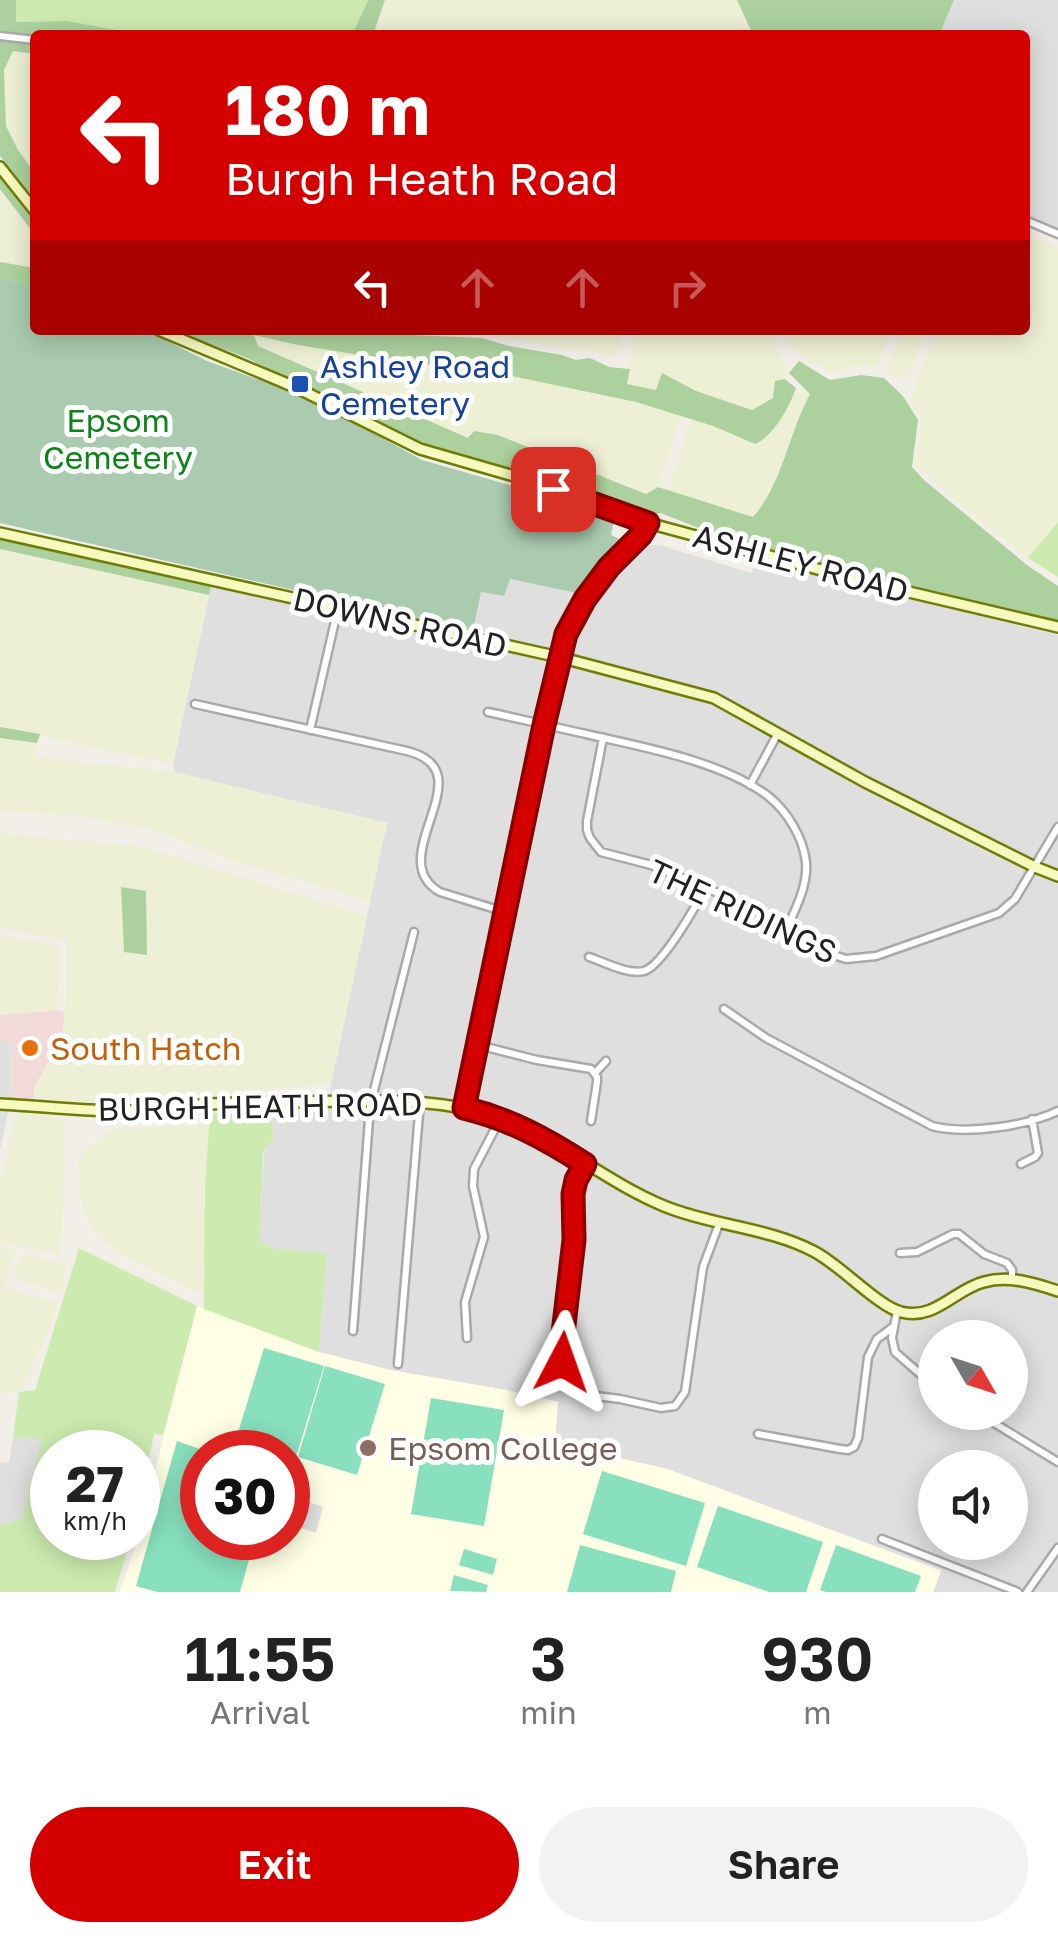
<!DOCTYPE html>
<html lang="en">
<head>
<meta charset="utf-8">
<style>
  :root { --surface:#fff; --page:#f2f2f2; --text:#222; --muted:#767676; --accent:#d40000 }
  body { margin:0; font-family:"Golos Text",sans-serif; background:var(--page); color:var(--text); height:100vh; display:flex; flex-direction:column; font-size:38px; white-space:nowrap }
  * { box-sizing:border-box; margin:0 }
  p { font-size:32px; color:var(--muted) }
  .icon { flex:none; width:55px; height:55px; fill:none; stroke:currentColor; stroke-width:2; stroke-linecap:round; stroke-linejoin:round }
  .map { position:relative; height:1592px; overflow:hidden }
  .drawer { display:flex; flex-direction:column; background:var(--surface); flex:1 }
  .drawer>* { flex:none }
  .top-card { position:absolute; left:30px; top:30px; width:1000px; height:305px; border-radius:10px; box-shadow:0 5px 25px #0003; background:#d40000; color:#fff; overflow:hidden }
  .needle { width:65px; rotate:129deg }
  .controls { position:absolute; left:918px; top:1320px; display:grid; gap:20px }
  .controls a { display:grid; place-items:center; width:110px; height:110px; border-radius:50%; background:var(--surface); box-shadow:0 5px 25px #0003; font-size:50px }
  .speed { position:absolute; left:30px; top:1430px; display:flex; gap:20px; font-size:50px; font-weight:700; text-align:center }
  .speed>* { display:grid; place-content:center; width:130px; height:130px; border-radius:50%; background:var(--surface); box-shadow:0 5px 25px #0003; line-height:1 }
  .speed small { font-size:25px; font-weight:400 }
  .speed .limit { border:15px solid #d22; background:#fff; color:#111 }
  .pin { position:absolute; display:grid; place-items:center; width:85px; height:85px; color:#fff; margin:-42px; border-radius:20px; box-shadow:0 5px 15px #0006 }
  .me { position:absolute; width:110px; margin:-55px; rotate:4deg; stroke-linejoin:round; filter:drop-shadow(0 0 8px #0008) }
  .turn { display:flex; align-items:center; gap:35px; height:210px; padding:0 30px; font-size:45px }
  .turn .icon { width:130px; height:130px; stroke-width:2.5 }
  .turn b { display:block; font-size:70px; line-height:85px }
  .lanes { display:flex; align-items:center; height:95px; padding:0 30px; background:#0003; justify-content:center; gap:50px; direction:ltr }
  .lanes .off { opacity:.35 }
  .eta { display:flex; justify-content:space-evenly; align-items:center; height:170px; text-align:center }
  .eta b { font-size:60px; font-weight:600; line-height:70px }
  .action { display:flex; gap:20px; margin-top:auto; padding:20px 30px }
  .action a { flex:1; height:115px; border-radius:60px; background:var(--accent); color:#fff; font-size:40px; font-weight:600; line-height:115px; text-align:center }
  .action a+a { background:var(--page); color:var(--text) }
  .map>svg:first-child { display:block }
  .residential { fill:#e0dfdf; fill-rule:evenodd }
  .commercial { fill:#f2dad9 }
  .education { fill:#ffffe5; fill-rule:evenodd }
  .farmland { fill:#eef0d5 }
  .grass { fill:#cdebb0 }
  .forest { fill:#add19e }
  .cemetery { fill:#aacbaf }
  .pitch { fill:#88e0be }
  .parking { fill:#e2e2e2 }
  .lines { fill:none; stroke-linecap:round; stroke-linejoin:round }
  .minor-casing { stroke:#a9a9a9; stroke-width:11 }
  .secondary-casing { stroke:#707d05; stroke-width:14 }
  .minor { stroke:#fff; stroke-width:6 }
  .secondary { stroke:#f7fabf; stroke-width:9 }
  .route-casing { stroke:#8a0000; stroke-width:25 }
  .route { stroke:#d40000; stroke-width:18 }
  .transit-dot { fill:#1a4fb4; stroke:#fff; stroke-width:4 }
  .food-dot { fill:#e8710a; stroke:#fff; stroke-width:4 }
  .education-dot { fill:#8d6e63; stroke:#fff; stroke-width:4 }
  .labels { text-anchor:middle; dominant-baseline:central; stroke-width:10; stroke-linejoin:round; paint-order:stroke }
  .transit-label { font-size:32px; fill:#164399; stroke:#fff; text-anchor:start }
  .park-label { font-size:32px; fill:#0c8416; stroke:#fff }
  .street-label { font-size:32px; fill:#222; stroke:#fff }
  .food-label { font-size:32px; fill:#c56008; stroke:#fff; text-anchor:start }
  .education-label { font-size:32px; fill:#785e54; stroke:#fff; text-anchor:start }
</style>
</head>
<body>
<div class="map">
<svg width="1058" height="1592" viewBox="0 0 1058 1592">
  <rect width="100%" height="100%" fill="#f2efe9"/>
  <path class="residential" d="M 954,0 L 1058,0 L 1058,231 L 1025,216 L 1025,35 L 939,35 Z
    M 623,545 L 660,545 L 751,573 L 758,560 L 1058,635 L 1058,1592 L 933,1592 L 941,1570 L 667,1469 L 554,1443 L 558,1402 L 506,1390 L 390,1370 L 319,1352 L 327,1253 L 272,1248 L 260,1241 L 264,1152 L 273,1139 L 272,1110 L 329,1105 L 331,1084 L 387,823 L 174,772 L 173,764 L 211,586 L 469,642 L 481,592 L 510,579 L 590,595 ZM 935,1338 L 1010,1338 L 1010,1412 L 935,1412 ZM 935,1468 L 1010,1468 L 1010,1542 L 935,1542 Z
    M 0,1042 L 12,1042 L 11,1099 L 0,1150 Z
    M 13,1437 L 42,1438 L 41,1452 L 22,1520 L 0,1525 L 0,1463 L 9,1462 Z"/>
  <path class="commercial" d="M 57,1010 L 65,1012 L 62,1039 L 34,1087 L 34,1100 L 11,1099 L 12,1043 L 0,1042 L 0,1015 Z"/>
  <path class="education" d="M 197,1306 L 319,1352 L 390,1370 L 506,1390 L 558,1402 L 555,1443 L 667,1469 L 941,1571 L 933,1592 L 120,1592 L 138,1538 ZM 202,1452 L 288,1452 L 288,1538 L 202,1538 Z"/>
  <path class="farmland" d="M 385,0 L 737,0 L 753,35 L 373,35 Z
    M 13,51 L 35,54 L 35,173 L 18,150 L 6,126 L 4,70 Z
    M 0,189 L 35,235 L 35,268 L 0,262 Z
    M 1025,235 L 1058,247 L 1058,522 L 1028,558 L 983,523 L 916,466 L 922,419 L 910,399 L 937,330 L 1025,330 Z
    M 427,330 L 621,330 L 617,356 L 480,335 Z
    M 635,330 L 777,330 L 776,349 L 789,373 L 785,379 L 775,381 L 774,398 L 752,410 L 696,391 L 662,373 L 656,391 L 626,384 Z
    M 789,330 L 890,330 L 877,368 L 853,366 L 832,373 L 807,361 L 786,341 Z
    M 902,330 L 926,330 L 907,380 L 886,373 Z
    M 253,334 L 298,345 L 409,363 L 474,368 L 532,379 L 636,402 L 681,416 L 658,487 L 647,494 L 498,435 L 474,431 L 468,438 L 258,346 Z
    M 796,388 L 811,393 L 799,415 L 781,465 L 761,509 L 753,518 L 669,491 L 691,419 L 713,426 L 780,417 Z
    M 0,549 L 209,595 L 173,764 L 0,727 Z
    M 0,738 L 37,743 L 36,757 L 174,772 L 387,823 L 370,901 L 224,858 L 152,829 L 80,816 L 0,810 Z
    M 0,833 L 145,847 L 367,916 L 331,1084 L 97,1105 L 34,1100 L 34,1087 L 62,1039 L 66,1001 L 66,940 L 0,928 Z
    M 0,935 L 60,946 L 57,1010 L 0,1015 Z
    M 24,1111 L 65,1119 L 61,1255 L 0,1242 L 0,1181 L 15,1119 Z
    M 210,1124 L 205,1187 L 206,1297 L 120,1254 L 94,1233 L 83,1209 L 79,1189 L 78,1162 L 86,1149 L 111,1130 Z
    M 0,1245 L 15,1251 L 4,1284 L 7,1288 L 59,1303 L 30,1373 L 19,1392 L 0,1394 Z
    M 23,1253 L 67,1264 L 60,1294 L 13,1277 Z"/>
  <path class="grass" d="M 16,0 L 368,0 L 352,35 L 147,35 L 67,21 L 16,22 Z
    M 1058,522 L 1058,577 L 1028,558 Z
    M 272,1110 L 273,1139 L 263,1152 L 260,1241 L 272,1248 L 327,1253 L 319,1352 L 204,1309 L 205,1187 L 210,1113 Z
    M 79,1248 L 197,1306 L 163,1435 L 154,1434 L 138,1511 L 138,1452 L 52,1452 L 52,1538 L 131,1538 L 115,1592 L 0,1592 L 0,1525 L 22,1519 L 42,1439 L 13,1437 L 19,1392 L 35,1390 Z"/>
  <path class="forest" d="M 0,0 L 16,0 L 16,22 L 67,21 L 146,35 L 35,35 L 35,54 L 13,51 L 4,70 L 6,126 L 18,150 L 35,173 L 35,202 L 0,156 Z
    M 368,0 L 385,0 L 373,35 L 352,35 Z
    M 737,0 L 954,0 L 939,35 L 753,35 Z
    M 0,176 L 35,220 L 35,235 L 0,189 Z
    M 0,262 L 35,268 L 35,288 L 0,277 Z
    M 173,330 L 354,330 L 392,334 L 482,338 L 509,346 L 562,355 L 576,360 L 590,358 L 609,367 L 630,369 L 627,384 L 656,390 L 662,373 L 696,391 L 752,410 L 773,398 L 775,381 L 785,379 L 796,388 C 790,406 773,437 755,444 L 713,426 L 636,402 L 474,368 L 409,363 L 298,345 L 254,335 L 258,346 L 468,438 L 474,431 L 498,435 L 646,494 L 658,487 L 753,517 C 782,485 789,432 810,394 L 789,373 L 799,361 L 830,380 L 861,375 L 884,378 L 903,396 L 918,420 L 912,467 L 924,480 L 1027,565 L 1058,586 L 1058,623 L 804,559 L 716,535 L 661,513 L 644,517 L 562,486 L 422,444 L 247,358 Z
    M 0,540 L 211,586 L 209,595 L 0,549 Z
    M 0,727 L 40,734 L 37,743 L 0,738 Z
    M 121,887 L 146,891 L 147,955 L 124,952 Z"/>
  <path class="cemetery" d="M 0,277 L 35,288 L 35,330 L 145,330 L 207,361 L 309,398 L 422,460 L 592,509 L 614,521 L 611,535 L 623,541 L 582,594 L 510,579 L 504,596 L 481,592 L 473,631 L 0,523 Z"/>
  <path class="pitch" d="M 264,1348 L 324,1366 L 296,1457 L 288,1455 L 288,1452 L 280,1452 L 236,1439 Z
    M 325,1366 L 385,1384 L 357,1475 L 298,1457 Z
    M 431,1398 L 504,1410 L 484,1526 L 411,1514 Z
    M 177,1441 L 208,1452 L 202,1452 L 202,1538 L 255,1538 L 240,1592 L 157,1592 L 136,1586 Z
    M 602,1471 L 705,1503 L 686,1566 L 583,1534 Z
    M 718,1506 L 823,1542 L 806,1592 L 769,1592 L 697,1567 Z
    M 580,1545 L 676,1571 L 671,1592 L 567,1592 Z
    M 836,1545 L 921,1576 L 915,1592 L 826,1592 L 820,1590 Z
    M 464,1549 L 497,1559 L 493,1575 L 459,1565 Z
    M 454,1575 L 488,1585 L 486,1592 L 450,1591 Z"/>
  <path class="parking" d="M 288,1495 L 323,1507 L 316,1533 L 288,1524 Z"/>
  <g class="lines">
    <defs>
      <path id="minor" d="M 0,36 L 35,40
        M 1025,220 L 1058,234
        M 195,704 L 407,751 C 488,771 380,858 440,892 L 505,912
        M 488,712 C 521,719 553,727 586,734 C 642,747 722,761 768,796 C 787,811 803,837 806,862 C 808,885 796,908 787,928
        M 310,730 L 338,608
        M 603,738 L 587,821 L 587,830 L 590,838 L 601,852 L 651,865 L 730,898 L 787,928 L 824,952 L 846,959 L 876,956 L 999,913 L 1015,899 L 1058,827
        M 750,785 L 778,733
        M 589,957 C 604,962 628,975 644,971 C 662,966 697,905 705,887
        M 724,1009 L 766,1038 L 932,1126 C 967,1135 1026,1126 1058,1111
        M 478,1045 L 537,1060 L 591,1069 L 597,1077 L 597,1082 L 591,1121
        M 595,1073 L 606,1061
        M 464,1108 L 544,725 L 566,634 L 585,599 L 609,567 L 641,535 L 648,523
        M 585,1164 L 576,1180 L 573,1194 L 574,1241 L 563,1342 L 563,1362 L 566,1375 L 574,1386 L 588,1395 L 620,1399 L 661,1408 L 675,1406 L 685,1392 L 703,1267 L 719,1224
        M 1021,1164 L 1035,1157 L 1038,1153 L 1032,1119
        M 900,1253 L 917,1252 L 953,1234 L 959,1234 L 984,1254 L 1007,1263 L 1012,1270 L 1012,1279
        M 897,1311 L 892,1338 L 895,1352 L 935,1387
        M 353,1331 L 370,1106 L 414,932
        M 467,1338 L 465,1302 L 484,1237 L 473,1186 L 474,1169 L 500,1119
        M 398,1364 L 420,1102
        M 976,1412 L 1058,1462
        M 758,1434 L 840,1449 L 848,1450 L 854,1447 L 858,1438 L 868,1357 L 877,1339 L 893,1327
        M 882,1539 L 1018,1592
        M 1027,1592 L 1058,1548"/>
      <path id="secondary" d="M 0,167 L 35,211
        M 159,330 L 297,388 L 420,449 L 514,476 L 648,523 L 862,581 L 1058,627
        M 0,533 L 559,657 L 714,698 L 865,782 L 1035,867 L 1058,876
        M 0,1104 C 40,1106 81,1111 121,1111 C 151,1111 181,1106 211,1104 C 257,1102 302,1102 348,1101 C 396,1101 443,1100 490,1115 C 553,1134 603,1181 664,1206 C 712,1226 768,1227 815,1252 C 840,1265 879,1307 901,1312 C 935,1321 955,1289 984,1282 C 1009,1275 1034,1283 1058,1291"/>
    </defs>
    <use href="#minor" class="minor-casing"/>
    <use href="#secondary" class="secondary-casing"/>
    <use href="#minor" class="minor"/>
    <use href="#secondary" class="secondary"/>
  </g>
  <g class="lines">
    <defs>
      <path id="route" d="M 553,489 L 648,523 L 641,535 L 609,567 L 585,599 L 566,634 L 544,725 L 464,1108 C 510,1119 546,1139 585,1164 L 576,1180 L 573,1194 L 574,1240 L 562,1342 L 562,1362"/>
    </defs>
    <use href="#route" class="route-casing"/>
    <use href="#route" class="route"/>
  </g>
  <rect class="transit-dot" x="290" y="374" width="20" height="20" rx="5"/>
  <circle class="food-dot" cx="30" cy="1048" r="10"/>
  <circle class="education-dot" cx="368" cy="1448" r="10"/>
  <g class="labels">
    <g class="transit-label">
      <text x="320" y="366">Ashley Road<tspan x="320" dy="37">Cemetery</tspan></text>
    </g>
    <g class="park-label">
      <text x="118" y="420">Epsom<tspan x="118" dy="37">Cemetery</tspan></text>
    </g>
    <g class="street-label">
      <text transform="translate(801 563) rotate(15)">ASHLEY ROAD</text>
      <text transform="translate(400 622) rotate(13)">DOWNS ROAD</text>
      <text transform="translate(743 911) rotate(25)">THE RIDINGS</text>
      <text transform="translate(260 1106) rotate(-1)">BURGH HEATH ROAD</text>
    </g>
    <g class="food-label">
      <text x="50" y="1048">South Hatch</text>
    </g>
    <g class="education-label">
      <text x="388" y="1448">Epsom College</text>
    </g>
  </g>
</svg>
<div class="controls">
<a><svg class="needle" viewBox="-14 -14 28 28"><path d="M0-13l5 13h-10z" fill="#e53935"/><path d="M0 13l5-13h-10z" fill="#767676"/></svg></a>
<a><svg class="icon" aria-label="sound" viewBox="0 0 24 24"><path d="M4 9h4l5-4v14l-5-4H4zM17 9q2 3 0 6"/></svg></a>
</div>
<div class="speed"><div>27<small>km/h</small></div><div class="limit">30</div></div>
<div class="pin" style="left:553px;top:489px;background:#d93025"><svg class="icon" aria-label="arrive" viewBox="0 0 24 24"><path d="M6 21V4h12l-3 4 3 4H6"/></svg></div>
<svg class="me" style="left:562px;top:1362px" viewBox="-20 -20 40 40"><path d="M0-17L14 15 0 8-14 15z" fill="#d40000" stroke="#fff" stroke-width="4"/></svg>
<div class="top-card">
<div class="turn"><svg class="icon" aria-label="left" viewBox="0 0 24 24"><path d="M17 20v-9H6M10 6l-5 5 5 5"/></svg><div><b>180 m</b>Burgh Heath Road</div></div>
<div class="lanes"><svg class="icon" aria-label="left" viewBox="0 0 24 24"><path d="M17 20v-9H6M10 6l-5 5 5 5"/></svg><svg class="icon off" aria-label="ahead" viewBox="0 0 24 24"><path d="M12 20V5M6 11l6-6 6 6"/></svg><svg class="icon off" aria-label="ahead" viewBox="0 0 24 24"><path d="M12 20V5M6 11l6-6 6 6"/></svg><svg class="icon off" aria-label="right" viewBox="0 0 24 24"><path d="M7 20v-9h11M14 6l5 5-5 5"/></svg></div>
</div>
</div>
<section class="drawer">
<div class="eta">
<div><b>11:55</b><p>Arrival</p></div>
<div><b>3</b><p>min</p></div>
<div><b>930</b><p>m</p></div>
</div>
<div class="action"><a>Exit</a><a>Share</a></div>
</section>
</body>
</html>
